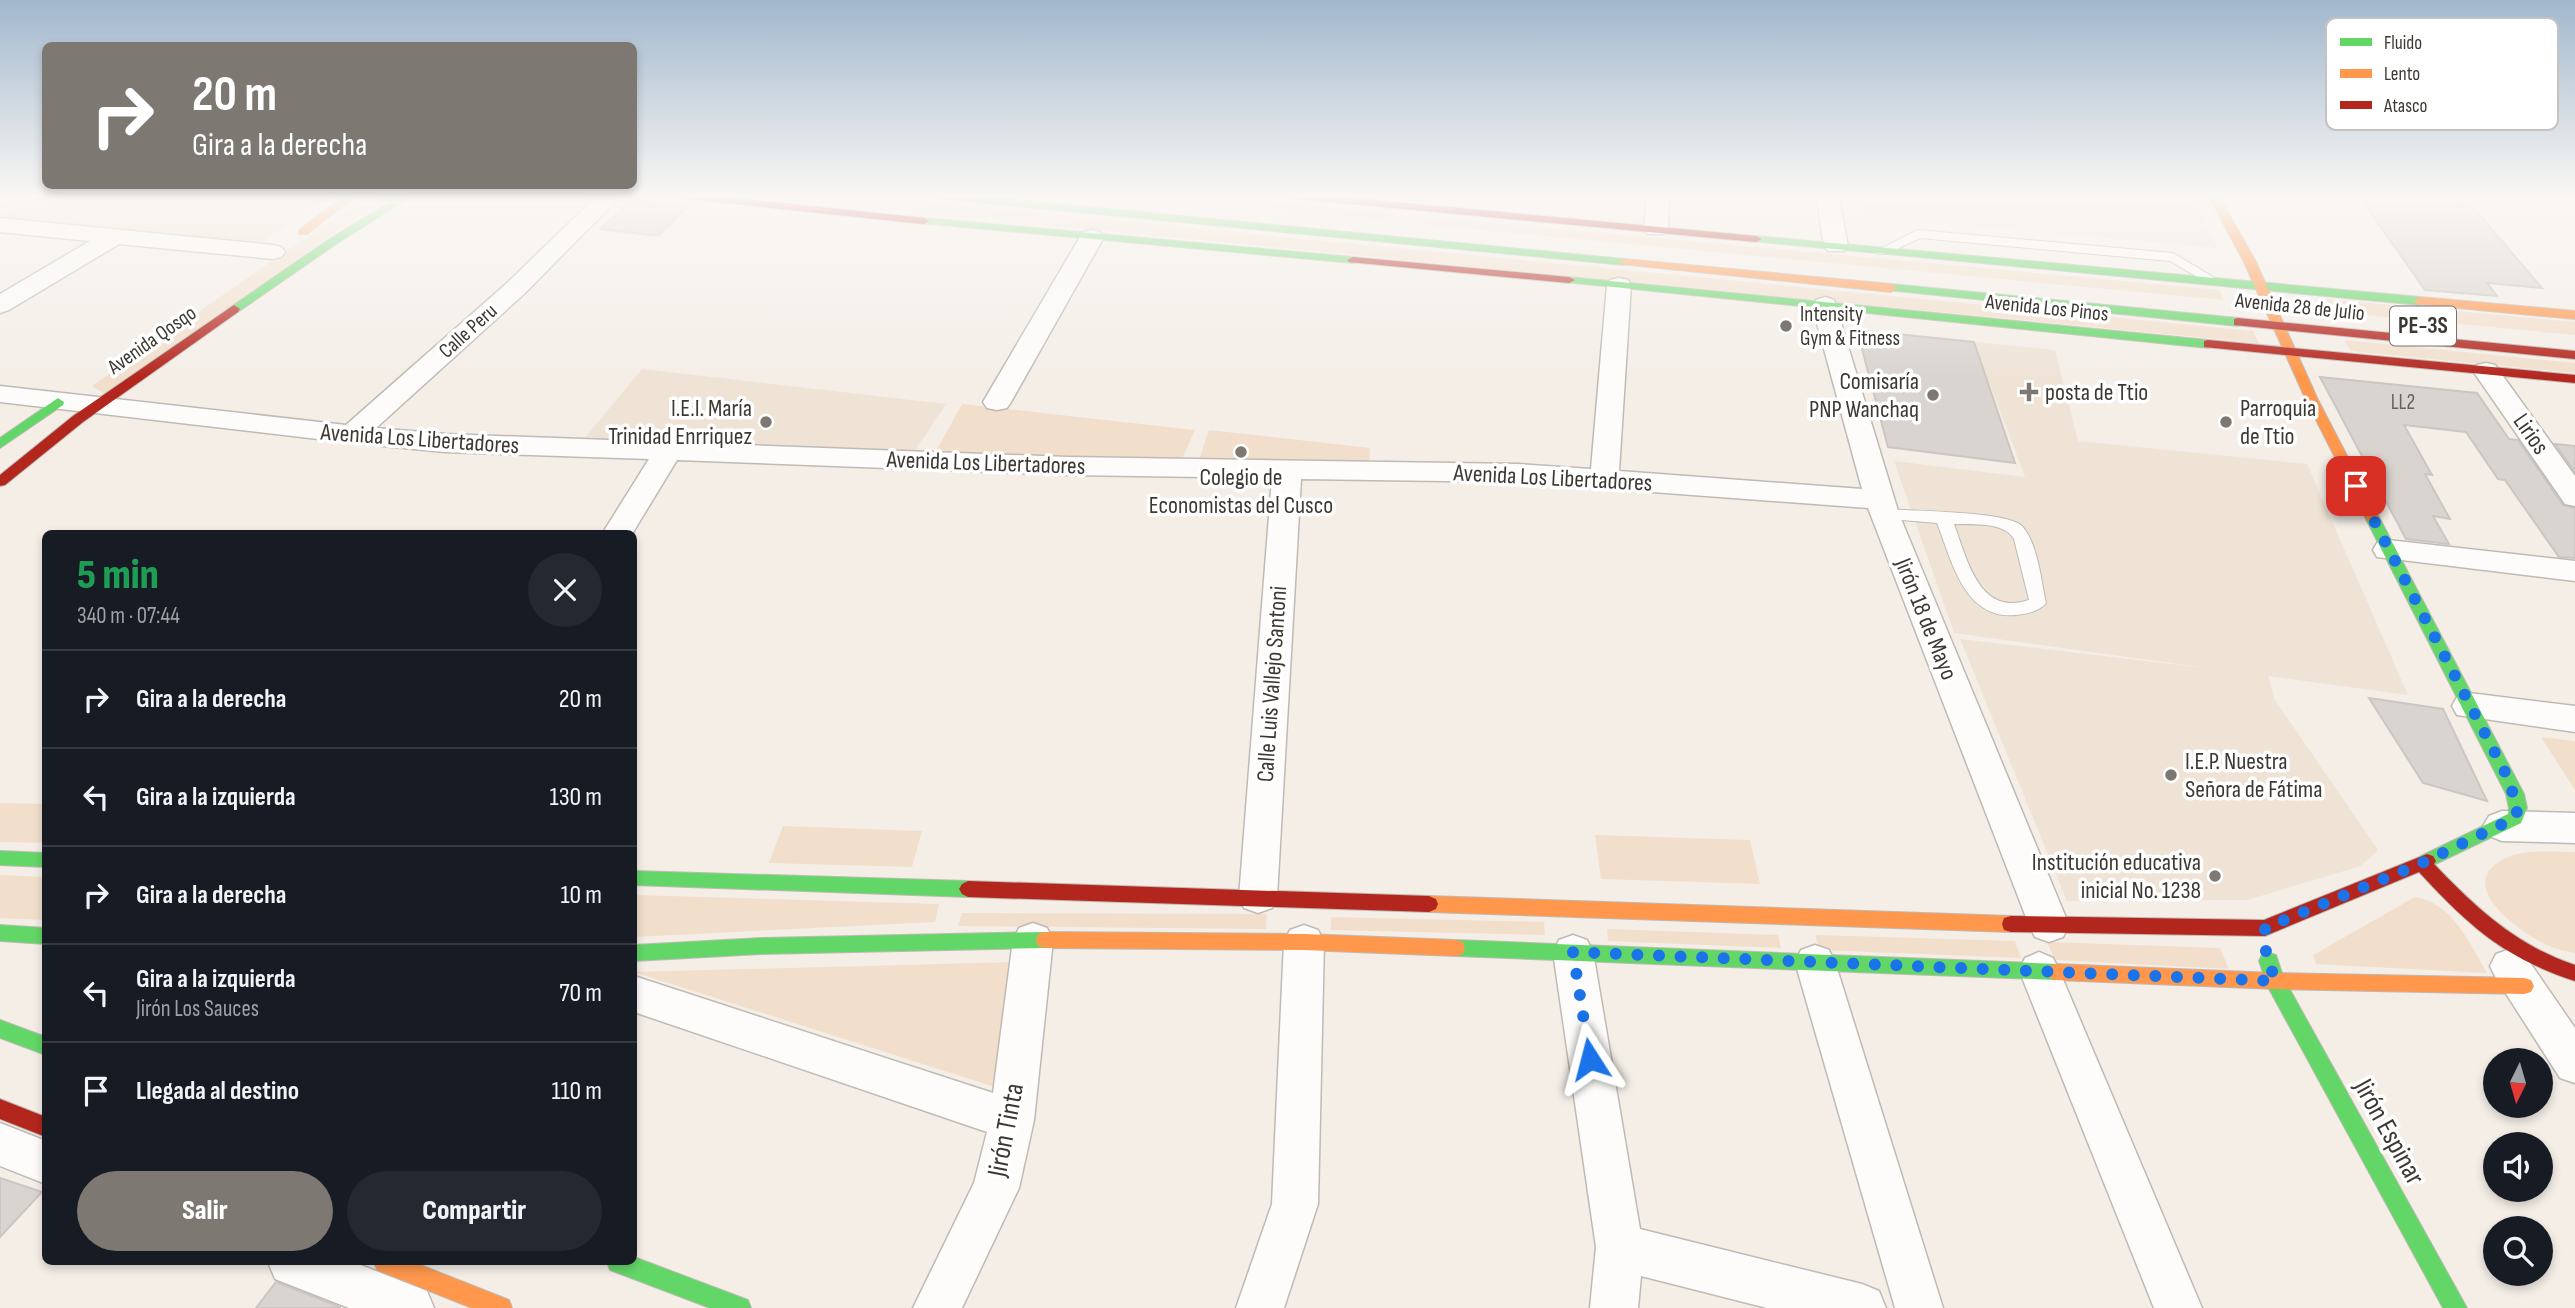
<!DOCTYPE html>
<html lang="es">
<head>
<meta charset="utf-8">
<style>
  :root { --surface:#171b24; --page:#242831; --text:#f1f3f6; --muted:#9ea1a6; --line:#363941; --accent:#7d7872 }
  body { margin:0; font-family:"Sofia Sans Condensed",sans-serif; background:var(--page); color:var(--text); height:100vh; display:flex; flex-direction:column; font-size:26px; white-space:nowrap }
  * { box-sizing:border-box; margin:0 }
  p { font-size:23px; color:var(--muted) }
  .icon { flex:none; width:38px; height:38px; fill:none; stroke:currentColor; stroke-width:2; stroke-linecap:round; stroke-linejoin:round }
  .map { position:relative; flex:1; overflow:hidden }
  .details { position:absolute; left:42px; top:530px; width:595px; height:735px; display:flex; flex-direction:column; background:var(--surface); border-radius:10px; box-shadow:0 4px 10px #0003 }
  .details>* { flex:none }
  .guide { position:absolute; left:42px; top:42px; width:595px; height:147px; border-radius:10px; box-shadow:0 4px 10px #0003; background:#7d7872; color:#fff; overflow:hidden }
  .needle { width:46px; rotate:185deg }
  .tools { position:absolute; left:2483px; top:1048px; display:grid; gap:14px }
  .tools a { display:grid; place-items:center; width:70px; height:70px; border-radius:50%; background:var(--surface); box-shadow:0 4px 10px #0003; font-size:35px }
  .pin { position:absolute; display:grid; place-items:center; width:60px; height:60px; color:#fff; margin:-30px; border-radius:14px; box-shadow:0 4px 10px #0006 }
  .me { position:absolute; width:77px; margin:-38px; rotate:351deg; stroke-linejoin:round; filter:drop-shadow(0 0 5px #0008) }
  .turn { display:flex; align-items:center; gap:24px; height:147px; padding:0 35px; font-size:32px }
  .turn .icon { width:91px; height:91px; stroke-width:2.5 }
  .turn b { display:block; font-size:49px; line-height:60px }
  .round { display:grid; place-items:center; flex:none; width:74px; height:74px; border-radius:37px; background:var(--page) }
  .summary { display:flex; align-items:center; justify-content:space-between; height:119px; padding:0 35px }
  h1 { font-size:42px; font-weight:800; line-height:52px; color:#1e9e55 }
  .cta { display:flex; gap:14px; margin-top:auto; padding:14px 35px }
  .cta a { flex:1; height:80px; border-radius:42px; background:var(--accent); color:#fff; font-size:28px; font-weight:800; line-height:80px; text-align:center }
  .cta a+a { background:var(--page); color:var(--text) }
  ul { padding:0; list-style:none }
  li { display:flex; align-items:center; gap:21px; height:98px; padding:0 35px; border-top:2px solid var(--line) }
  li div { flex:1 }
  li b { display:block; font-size:26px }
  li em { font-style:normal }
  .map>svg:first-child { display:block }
  .built { fill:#efe3d6 }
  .green { fill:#f1dfcc }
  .building { fill:#d9d4cf; stroke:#cbc6c1; stroke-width:2 }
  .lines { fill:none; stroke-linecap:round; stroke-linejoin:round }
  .lane-casing { stroke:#bfbab4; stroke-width:2 }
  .street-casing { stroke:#bfbab4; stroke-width:3 }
  .fast-casing { stroke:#bfbab4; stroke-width:2 }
  .slow-casing { stroke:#bfbab4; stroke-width:2 }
  .jam-casing { stroke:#bfbab4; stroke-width:2 }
  .lane { fill:#fdfcfb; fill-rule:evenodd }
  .street { fill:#fdfcfb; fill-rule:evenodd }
  .fast { fill:#63d668; fill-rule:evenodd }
  .slow { fill:#ff974d; fill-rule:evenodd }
  .jam { fill:#b3261e; fill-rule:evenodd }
  .route { stroke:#1a73e8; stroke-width:12; stroke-dasharray:0 21.6 }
  .poi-dot { fill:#7d7872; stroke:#fff; stroke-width:2.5 }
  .labels { text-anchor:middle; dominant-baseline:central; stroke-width:7; stroke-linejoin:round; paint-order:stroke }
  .far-street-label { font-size:21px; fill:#3d3833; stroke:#fff }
  .far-poi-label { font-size:21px; fill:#3d3833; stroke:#fff; text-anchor:start }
  .number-label { font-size:21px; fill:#66615c }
  .shield { fill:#fff; stroke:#777470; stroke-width:2 }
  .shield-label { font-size:23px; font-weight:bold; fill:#3d3833 }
  .poi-label { font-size:24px; fill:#3d3833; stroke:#fff; text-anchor:end }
  .street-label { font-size:24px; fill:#3d3833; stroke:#fff }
  .near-street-label { font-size:28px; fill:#3d3833; stroke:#fff }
  .key { fill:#fff; stroke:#c5c3c2; stroke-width:2 }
  .key-label { font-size:19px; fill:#3d3833 }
</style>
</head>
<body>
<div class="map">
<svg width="2575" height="1308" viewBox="0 0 2575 1308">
  <rect width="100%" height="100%" fill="#f4eee7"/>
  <path class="built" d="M 1861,195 L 2190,195 L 2218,248 L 1865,216 Z
    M 1974,342 L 2055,350 L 2078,441 L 2307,464 L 2408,695 L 2268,676 L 2275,700 L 2378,850 L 2361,866 L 2247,900 L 2067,901 L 1960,639 L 2213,669 L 1954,633 L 1894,461 L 2025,477 Z
    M 642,369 L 946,404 L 914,452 L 583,440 Z"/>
  <path class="green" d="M 37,195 L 310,195 L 331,197 L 255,246 L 0,220 L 0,216 Z
    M 738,195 L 851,195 L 2253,331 L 2259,343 Z
    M 1109,195 L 1195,195 L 2219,290 L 2224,300 Z
    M 354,204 L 373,206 L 105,394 L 92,386 Z
    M 2326,299 L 2575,322 L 2575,335 L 2334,312 Z
    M 2344,340 L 2575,363 L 2575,373 L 2351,351 Z
    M 962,404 L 1195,430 L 1181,461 L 935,453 Z
    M 1209,430 L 1370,448 L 1369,463 L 1199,460 Z
    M 2541,737 L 2575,741 L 2575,790 Z
    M 0,803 L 45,804 L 45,843 L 0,842 Z
    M 783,826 L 922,831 L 912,867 L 769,863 Z
    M 1595,835 L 1750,840 L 1760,884 L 1601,879 Z
    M 2575,852 L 2575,953 C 2568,951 2560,950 2554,948 C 2528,939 2454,889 2500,861 C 2520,848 2552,852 2575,852 Z
    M 0,875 L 45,877 L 45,920 L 0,918 Z
    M 634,895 L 939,904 L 935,922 L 634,937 Z
    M 2415,897 C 2453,903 2469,943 2487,973 L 2316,964 L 2313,955 Z
    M 962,913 L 1267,914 L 1266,929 L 958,926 Z
    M 1331,917 L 1544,922 L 1545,935 L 1331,930 Z
    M 1607,929 L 1778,935 L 1781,948 L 1608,941 Z
    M 1815,935 L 2015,941 L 2021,958 L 1820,950 Z
    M 2047,942 L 2220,948 L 2229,969 L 2055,960 Z
    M 1014,962 L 998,1088 L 634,972 Z"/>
  <path class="building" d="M 2358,195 L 2457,195 L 2467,206 L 2473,207 L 2542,288 L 2487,283 L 2497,296 L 2425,290 Z
    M 633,200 L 668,204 L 688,207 L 658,236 L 600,229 Z
    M 1857,330 L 1974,342 L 2015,463 L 1888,447 Z
    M 2320,377 L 2477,393 L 2509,439 L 2518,440 L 2563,505 L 2575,508 L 2575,558 L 2559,557 L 2505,480 L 2498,479 L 2466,432 L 2404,425 L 2432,475 L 2425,474 L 2450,519 L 2433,516 L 2449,544 L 2406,539 Z
    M 2555,444 L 2575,446 L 2575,472 Z
    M 2369,698 L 2443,709 L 2487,801 L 2423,783 Z
    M 0,1178 L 42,1192 L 0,1237 Z
    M 276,1282 L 340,1307 L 340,1308 L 256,1308 Z"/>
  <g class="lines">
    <defs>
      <path id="lane" d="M 1918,230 L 2173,253 L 2220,281 L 2214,285 L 2209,284 L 2170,261 L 1920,238 L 1886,254 L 1878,254 L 1876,251 Z
        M 1884,509 C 1909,511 2008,511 2022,526 C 2038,544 2041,580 2046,603 C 2040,611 2027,614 2016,615 C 1964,620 1952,561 1937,523 L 1878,518 L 1876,514 L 1878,510 ZM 1954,524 C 1973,525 2003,521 2014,539 L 2029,600 C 1979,617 1967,559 1954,524 Z"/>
      <path id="street" d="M 0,195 L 20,195 L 17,200 L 0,206 Z
        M 598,195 L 622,195 L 524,294 L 376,428 L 445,434 L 1068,457 L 1518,464 L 1591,469 L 1607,285 L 1610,280 L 1619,278 L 1628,280 L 1631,285 L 1619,471 L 1862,489 L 1812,305 L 1816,300 L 1825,297 L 1834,300 L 1899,514 L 2069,925 L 2063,937 L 2049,942 L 2035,937 L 2029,925 L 1868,508 L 1518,482 L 1301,479 L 1277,897 L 1272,908 L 1258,913 L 1244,908 L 1239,897 L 1272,478 L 1068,475 L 677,460 L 632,534 L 602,534 L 649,459 L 445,452 L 352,443 L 0,402 L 0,386 L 346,425 L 506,284 Z
        M 1647,195 L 1669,195 L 1668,229 L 1664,234 L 1648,234 L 1644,229 Z
        M 1816,195 L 1838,195 L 1848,246 L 1844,251 L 1828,251 L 1824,246 Z
        M 0,218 L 273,245 L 281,247 L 285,252 L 281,257 L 273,259 L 119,244 L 9,310 L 0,313 L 0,294 L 90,241 L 0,232 Z
        M 1092,230 L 1100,232 L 1104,237 L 1011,402 L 1007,408 L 997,410 L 987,408 L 983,402 L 1080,237 L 1084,232 Z
        M 2486,363 L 2495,365 L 2575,476 L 2575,506 L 2565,504 L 2473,371 L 2477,365 Z
        M 2388,540 L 2575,561 L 2575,581 L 2377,557 L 2373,550 L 2377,543 Z
        M 2469,693 L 2575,706 L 2575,732 L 2457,715 L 2452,706 L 2457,697 Z
        M 2502,811 L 2575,813 L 2575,843 L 2502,841 L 2489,836 L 2483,826 L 2489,816 Z
        M 1033,923 L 1047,928 L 1053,940 L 1034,1120 L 1019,1188 L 962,1308 L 913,1308 L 974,1183 L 987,1132 L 634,1012 L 634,976 L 993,1093 L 1013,940 L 1019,928 Z
        M 1304,925 L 1318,930 L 1324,942 L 1318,1204 L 1284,1308 L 1236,1308 L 1272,1204 L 1284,942 L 1290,930 Z
        M 1573,935 L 1587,940 L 1593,952 L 1640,1229 L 1862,1284 L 1879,1291 L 1886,1308 L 1767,1308 L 1641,1276 L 1638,1308 L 1590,1308 L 1596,1247 L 1553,952 L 1559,940 Z
        M 1815,945 L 1829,950 L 1835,962 L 1943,1308 L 1895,1308 L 1795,962 L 1801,950 Z
        M 2510,949 L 2524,954 L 2575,1028 L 2575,1083 L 2560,1078 L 2496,978 L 2490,966 L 2496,954 Z
        M 2039,952 L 2053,958 L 2059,970 L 2202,1308 L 2154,1308 L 2019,970 L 2025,958 Z
        M 0,1123 L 46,1141 L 46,1184 L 0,1166 Z
        M 268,1262 L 353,1262 L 427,1291 L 434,1308 L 349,1308 L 275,1279 Z"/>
      <path id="fast" d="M 402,195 L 411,197 L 336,244 L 238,312 L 234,313 L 228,309 L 328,240 Z
        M 928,195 L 965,195 L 1624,259 L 1630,262 L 1624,265 L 933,198 Z
        M 924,218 L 1353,257 L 1359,260 L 1353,263 L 920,223 L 920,219 Z
        M 1756,236 L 2420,297 L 2426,301 L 2420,305 L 1752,241 L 1752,237 Z
        M 1569,277 L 2208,340 L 2214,344 L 2208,348 L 1565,282 L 1565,278 Z
        M 1891,284 L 2238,318 L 2244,322 L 2238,326 L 1887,290 L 1887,286 Z
        M 58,398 L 64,402 L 63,405 L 0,448 L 0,438 Z
        M 2373,514 L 2380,519 L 2524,794 L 2527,808 L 2521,823 L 2427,868 L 2421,866 L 2418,861 L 2421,856 L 2508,814 L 2509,808 L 2506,794 L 2366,519 Z
        M 0,851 L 46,853 L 46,867 L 0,865 Z
        M 634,871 L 968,881 L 974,884 L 977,889 L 974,894 L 968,897 L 634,885 Z
        M 0,925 L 46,928 L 46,944 L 0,941 Z
        M 1045,932 L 1052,934 L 1054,940 L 1052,946 L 1045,948 L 761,954 L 634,961 L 634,945 L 761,938 Z
        M 1456,940 L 2056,964 L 2063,966 L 2066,972 L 2063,978 L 2056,980 L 1456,956 L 1449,954 L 1447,948 L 1449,942 Z
        M 2269,953 L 2276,955 L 2284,979 L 2467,1308 L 2443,1308 L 2268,987 L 2259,961 L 2262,955 Z
        M 0,1020 L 46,1037 L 46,1055 L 0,1038 Z
        M 634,1257 L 748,1300 L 751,1308 L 710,1308 L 610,1270 L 607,1262 L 634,1262 Z"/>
      <path id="slow" d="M 345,195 L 357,195 L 307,234 L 299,234 L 299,230 Z
        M 361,195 L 420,195 C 407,204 374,204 361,195 Z
        M 2208,195 L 2218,195 L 2255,260 L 2318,400 L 2380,519 L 2378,522 L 2373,524 L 2366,519 L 2306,400 L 2243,260 Z
        M 1624,259 L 1891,284 L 1897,288 L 1891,292 L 1620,264 L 1618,262 Z
        M 2420,297 L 2575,311 L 2575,319 L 2416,304 L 2414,301 Z
        M 1429,896 L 2011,916 L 2018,918 L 2020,924 L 2018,930 L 2011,932 L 1429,912 L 1422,909 L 1420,904 L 1422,899 Z
        M 1045,932 L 1304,934 L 1456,940 L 1463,942 L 1465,948 L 1463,954 L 1456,956 L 1304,950 L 1045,948 L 1038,946 L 1036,940 L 1038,934 Z
        M 2056,964 L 2275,973 L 2524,978 L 2531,980 L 2534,986 L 2531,992 L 2524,994 L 2275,989 L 2056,980 L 2049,978 L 2046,972 L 2049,966 Z
        M 374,1262 L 413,1262 L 509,1300 L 512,1308 L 472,1308 L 377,1270 Z"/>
      <path id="jam" d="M 673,195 L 707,195 L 924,218 L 929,221 L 924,224 L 678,198 Z
        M 1282,195 L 1320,195 L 1756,236 L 1762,239 L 1756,242 L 1287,198 Z
        M 1353,257 L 1569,277 L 1575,280 L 1569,283 L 1349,262 L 1347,260 Z
        M 234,305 L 240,309 L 238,312 L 83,422 L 5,485 L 0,486 L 0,475 L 73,416 Z
        M 2238,318 L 2575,351 L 2575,359 L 2234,325 L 2234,319 Z
        M 2208,340 L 2575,375 L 2575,383 L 2204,347 L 2204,341 Z
        M 2427,854 L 2433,856 L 2436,861 L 2434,864 C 2476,908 2517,946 2575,965 L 2575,981 C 2504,958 2469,926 2419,872 L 2265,936 L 2011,932 L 2004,930 L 2002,924 L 2004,918 L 2011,916 L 2264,920 Z
        M 968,881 L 1429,896 L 1436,899 L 1438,904 L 1436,909 L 1429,912 L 968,897 L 962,894 L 959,889 L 962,884 Z
        M 0,1099 L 46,1117 L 46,1137 L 0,1119 Z"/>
    </defs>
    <use href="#lane" class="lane-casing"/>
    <use href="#street" class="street-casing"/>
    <use href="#fast" class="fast-casing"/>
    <use href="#slow" class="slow-casing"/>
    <use href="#jam" class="jam-casing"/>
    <use href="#lane" class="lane"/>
    <use href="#street" class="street"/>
    <use href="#fast" class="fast"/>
    <use href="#slow" class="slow"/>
    <use href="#jam" class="jam"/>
  </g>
  <linearGradient id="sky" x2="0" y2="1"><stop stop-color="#a1b8cd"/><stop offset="0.52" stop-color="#faf7f4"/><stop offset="1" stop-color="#faf7f4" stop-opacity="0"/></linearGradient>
  <rect width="2575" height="378" fill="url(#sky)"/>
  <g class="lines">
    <path class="route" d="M 1590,1059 L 1573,952 L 2275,981 L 2266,952 L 2265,928 L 2422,863 L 2515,818 L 2518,808 L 2506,774 L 2356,486"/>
  </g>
  <g class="poi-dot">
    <circle cx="1786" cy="326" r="7"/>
    <path d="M2025.5 381.5h7v7h7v7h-7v7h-7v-7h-7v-7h7z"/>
    <circle cx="1933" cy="395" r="7"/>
    <circle cx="766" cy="422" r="7"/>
    <circle cx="2226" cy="422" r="7"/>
    <circle cx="1241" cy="452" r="7"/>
    <circle cx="2171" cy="775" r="7"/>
    <circle cx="2215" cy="876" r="7"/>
  </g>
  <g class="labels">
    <g class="far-street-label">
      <text transform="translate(2300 307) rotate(6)">Avenida 28 de Julio</text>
      <text transform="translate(2047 308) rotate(6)">Avenida Los Pinos</text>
      <text transform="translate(468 331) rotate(-42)">Calle Peru</text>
      <text transform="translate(152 340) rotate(-35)">Avenida Qosqo</text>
    </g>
    <g class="far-poi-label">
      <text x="1800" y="314">Intensity<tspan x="1800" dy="24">Gym &amp; Fitness</tspan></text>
    </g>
    <g class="number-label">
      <text x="2403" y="402">LL2</text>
    </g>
    <rect class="shield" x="2390" y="306.5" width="66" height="39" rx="5"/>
    <g class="shield-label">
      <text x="2423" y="326">PE-3S</text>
    </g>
    <g class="poi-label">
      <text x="1919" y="381">Comisaría<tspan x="1919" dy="28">PNP Wanchaq</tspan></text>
      <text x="2045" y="392" text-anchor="start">posta de Ttio</text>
      <text x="752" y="408">I.E.I. María<tspan x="752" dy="28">Trinidad Enrriquez</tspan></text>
      <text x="2240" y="408" text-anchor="start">Parroquia<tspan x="2240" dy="28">de Ttio</tspan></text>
      <text x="1241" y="477" text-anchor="middle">Colegio de<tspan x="1241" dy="28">Economistas del Cusco</tspan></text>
      <text x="2185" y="761" text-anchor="start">I.E.P. Nuestra<tspan x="2185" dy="28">Señora de Fátima</tspan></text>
      <text x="2201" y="862">Institución educativa<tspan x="2201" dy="28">inicial No. 1238</tspan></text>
    </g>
    <g class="street-label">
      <text transform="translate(2531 434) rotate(55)">Lirios</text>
      <text transform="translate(420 439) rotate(4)">Avenida Los Libertadores</text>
      <text transform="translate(986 463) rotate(2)">Avenida Los Libertadores</text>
      <text transform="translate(1553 478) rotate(3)">Avenida Los Libertadores</text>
      <text transform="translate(1926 619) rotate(68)">Jirón 18 de Mayo</text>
      <text transform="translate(1272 684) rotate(-86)">Calle Luis Vallejo Santoni</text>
    </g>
    <g class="near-street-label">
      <text transform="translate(1006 1130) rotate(-79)">Jirón Tinta</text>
      <text transform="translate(2389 1132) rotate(61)">Jirón Espinar</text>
    </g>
  </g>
  <rect x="2326" y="18" width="232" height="112" rx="10" class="key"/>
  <rect x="2340" y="38" width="32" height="8" fill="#63d668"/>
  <rect x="2340" y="69" width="32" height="9" fill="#ff974d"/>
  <rect x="2340" y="101" width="32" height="8" fill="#b3261e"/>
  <g class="key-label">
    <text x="2384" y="49">Fluido</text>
    <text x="2384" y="80">Lento</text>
    <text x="2384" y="112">Atasco</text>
  </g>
</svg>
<div class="tools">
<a><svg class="needle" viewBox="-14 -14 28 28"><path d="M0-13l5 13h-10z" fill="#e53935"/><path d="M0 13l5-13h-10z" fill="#9ea1a6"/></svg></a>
<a><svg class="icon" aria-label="sound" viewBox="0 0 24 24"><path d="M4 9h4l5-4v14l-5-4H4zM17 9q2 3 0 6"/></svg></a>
<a><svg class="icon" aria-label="search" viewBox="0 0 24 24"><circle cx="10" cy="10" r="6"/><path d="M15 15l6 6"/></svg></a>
</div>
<div class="pin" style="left:2356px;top:486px;background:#d93025"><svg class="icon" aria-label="arrive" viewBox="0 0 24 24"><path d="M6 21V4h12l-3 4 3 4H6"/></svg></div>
<svg class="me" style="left:1590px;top:1059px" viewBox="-20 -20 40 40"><path d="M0-17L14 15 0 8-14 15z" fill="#1a73e8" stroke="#fff" stroke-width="4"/></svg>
<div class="guide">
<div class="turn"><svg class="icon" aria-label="right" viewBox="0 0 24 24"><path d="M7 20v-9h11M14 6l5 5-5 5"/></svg><div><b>20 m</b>Gira a la derecha</div></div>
</div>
<section class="details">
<div class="summary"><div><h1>5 min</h1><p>340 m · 07:44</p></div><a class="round"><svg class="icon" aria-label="close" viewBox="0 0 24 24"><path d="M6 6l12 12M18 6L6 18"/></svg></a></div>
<ul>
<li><svg class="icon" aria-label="right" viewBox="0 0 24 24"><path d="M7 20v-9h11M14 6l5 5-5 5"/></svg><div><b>Gira a la derecha</b></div><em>20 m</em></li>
<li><svg class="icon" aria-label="left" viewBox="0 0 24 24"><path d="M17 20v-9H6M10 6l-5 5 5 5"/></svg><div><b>Gira a la izquierda</b></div><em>130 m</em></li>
<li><svg class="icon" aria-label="right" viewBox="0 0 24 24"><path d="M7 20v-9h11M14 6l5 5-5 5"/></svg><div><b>Gira a la derecha</b></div><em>10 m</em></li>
<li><svg class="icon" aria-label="left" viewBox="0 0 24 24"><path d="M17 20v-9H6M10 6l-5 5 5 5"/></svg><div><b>Gira a la izquierda</b><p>Jirón Los Sauces</p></div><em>70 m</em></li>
<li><svg class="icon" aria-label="arrive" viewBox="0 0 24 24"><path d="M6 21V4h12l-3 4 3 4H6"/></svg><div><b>Llegada al destino</b></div><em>110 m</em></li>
</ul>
<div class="cta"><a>Salir</a><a>Compartir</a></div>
</section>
</div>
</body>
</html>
